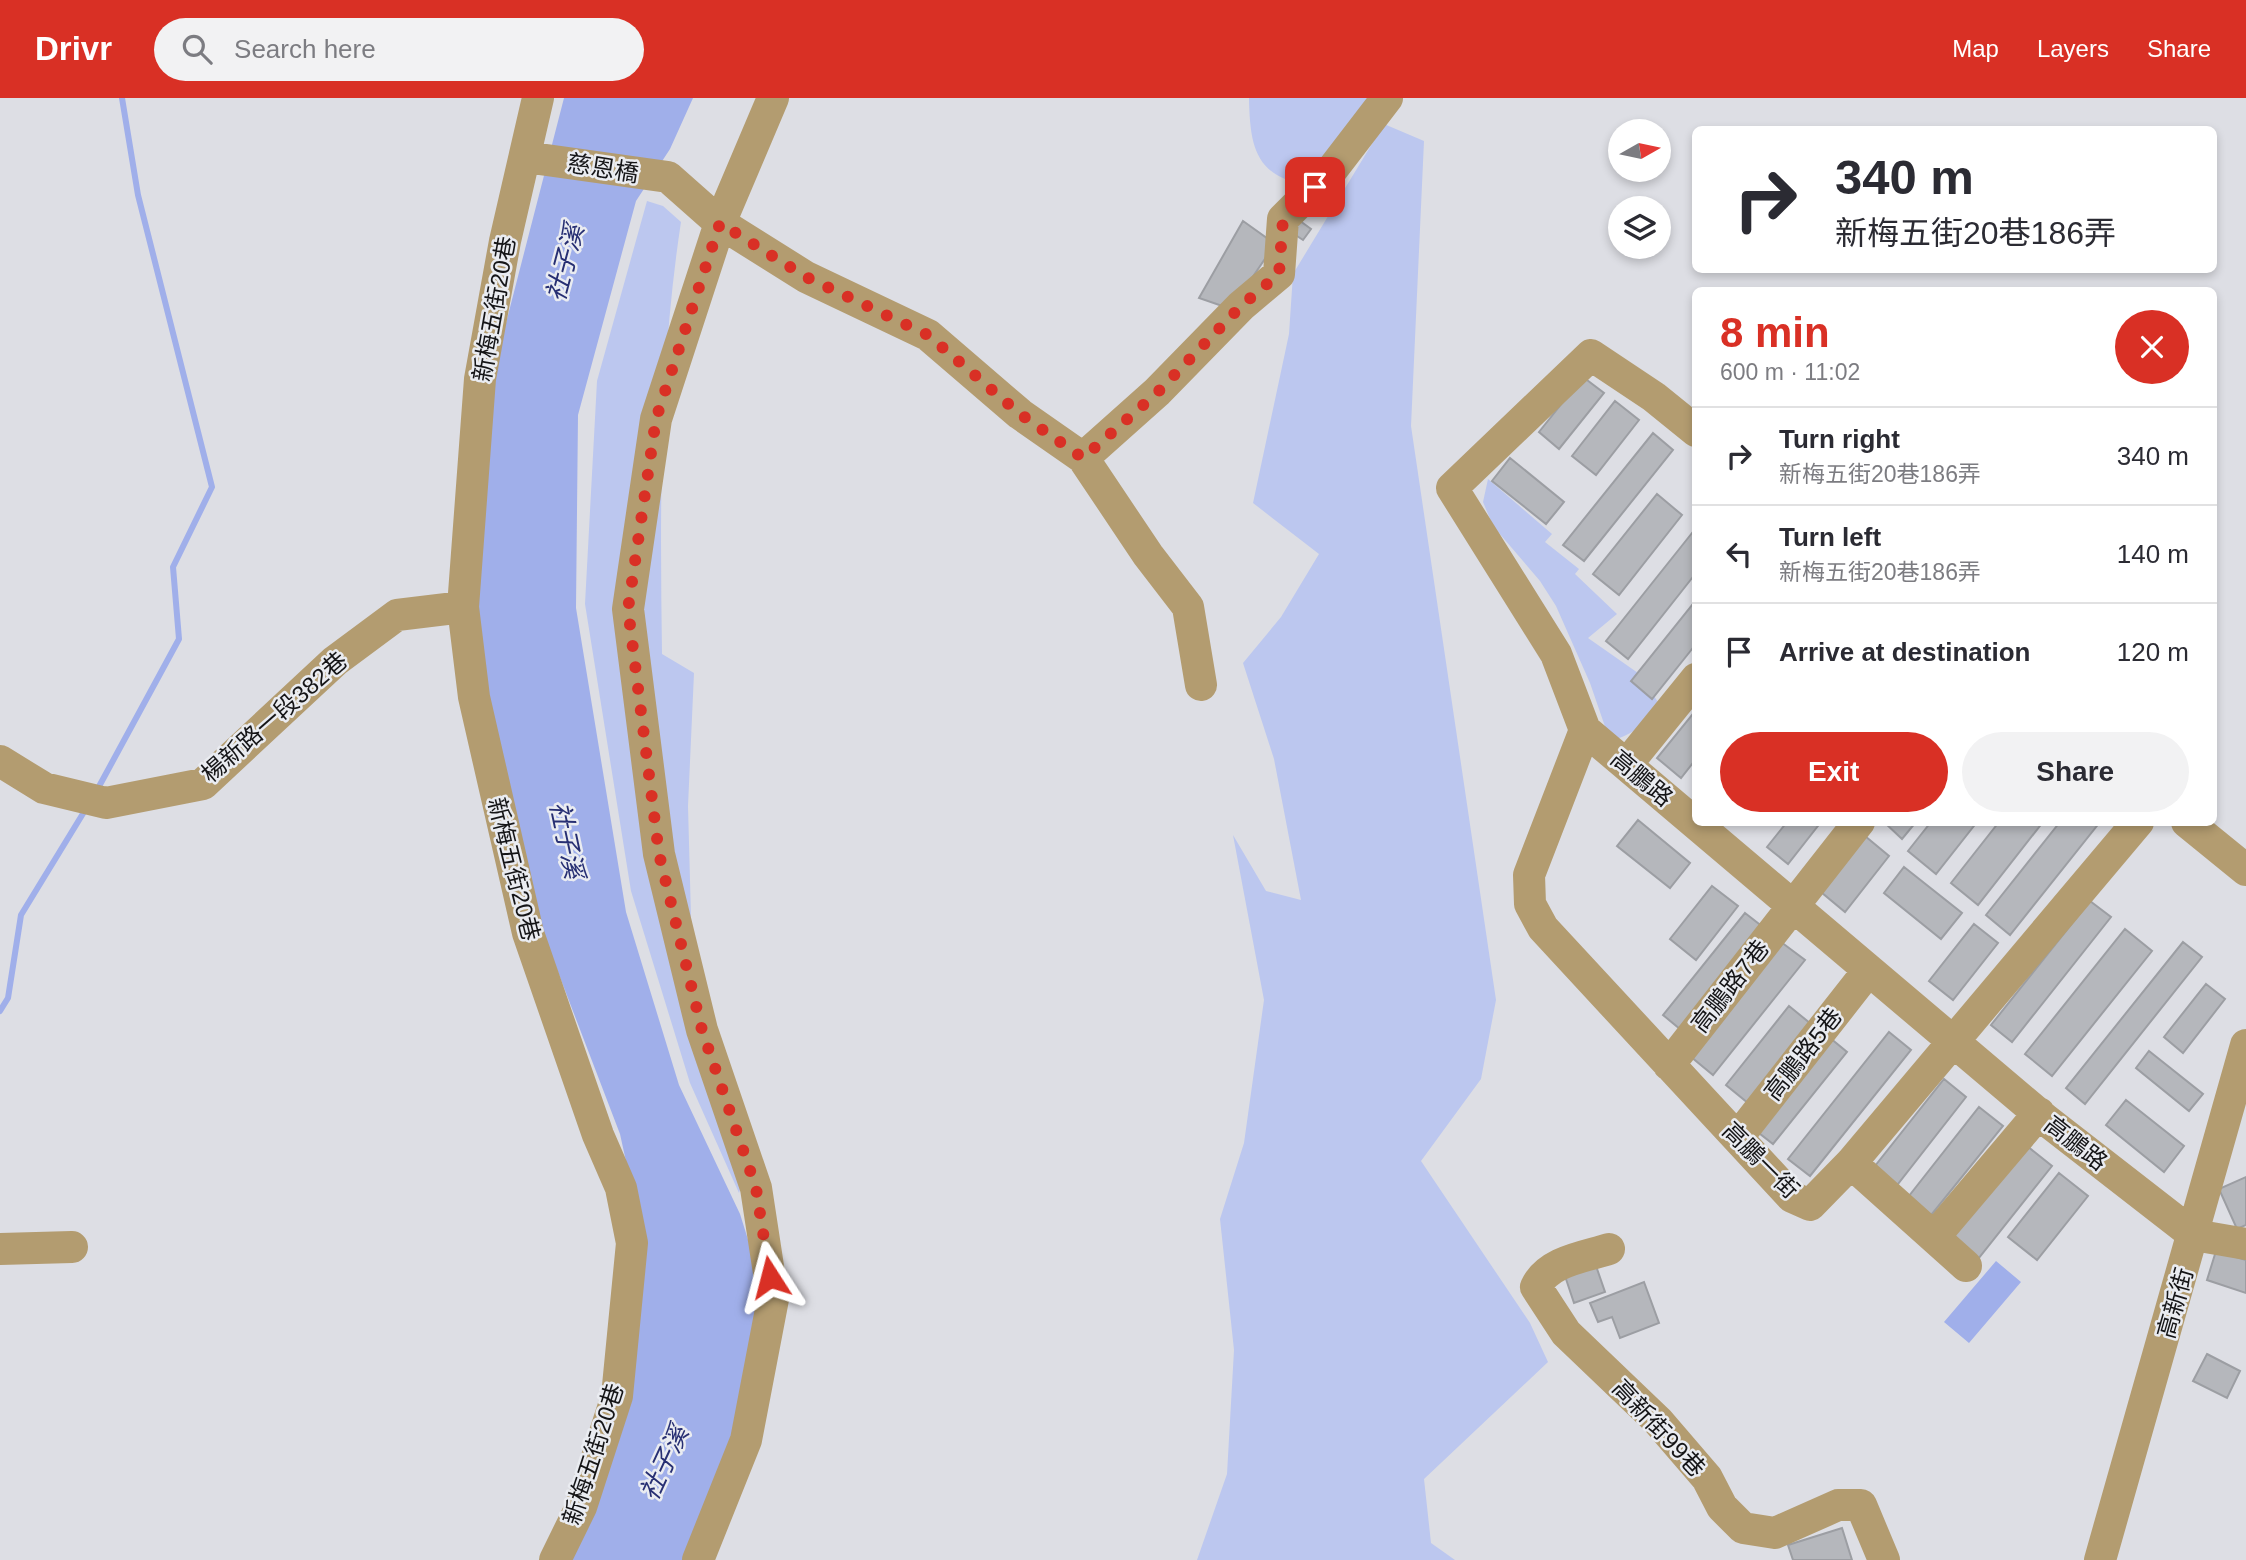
<!DOCTYPE html>
<html lang="en">
<head>
<meta charset="utf-8">
<style>
  :root { --surface:#fff; --page:#f2f2f3; --text:#2b2b33; --muted:#7c7c81; --line:#e1e1e2; --accent:#d93025 }
  body { margin:0; font-family:Helvetica,"Noto Sans TC",sans-serif; background:var(--page); color:var(--text); height:100vh; display:flex; flex-direction:column; font-size:26px; white-space:nowrap }
  * { box-sizing:border-box; margin:0 }
  p { font-size:23px; color:var(--muted) }
  .icon { flex:none; width:38px; height:38px; fill:none; stroke:currentColor; stroke-width:2; stroke-linecap:round; stroke-linejoin:round }
  .map { position:relative; flex:1; overflow:hidden }
  .drawer { position:absolute; left:1692px; top:189px; width:525px; height:539px; display:flex; flex-direction:column; background:var(--surface); border-radius:10px; box-shadow:0 4px 10px #0003 }
  .drawer>* { flex:none }
  .top-card { position:absolute; left:1692px; top:28px; width:525px; height:147px; border-radius:10px; box-shadow:0 4px 10px #0003; background:#fff; color:var(--text); overflow:hidden }
  .needle { width:46px; rotate:81deg }
  .controls { position:absolute; left:1608px; top:21px; display:grid; gap:14px }
  .controls a { display:grid; place-items:center; width:63px; height:63px; border-radius:50%; background:var(--surface); box-shadow:0 4px 10px #0003; font-size:35px }
  .pin { position:absolute; display:grid; place-items:center; width:60px; height:60px; color:#fff; margin:-30px; border-radius:14px; box-shadow:0 4px 10px #0006 }
  .me { position:absolute; width:77px; margin:-38px; rotate:351deg; stroke-linejoin:round; filter:drop-shadow(0 0 5px #0008) }
  .turn { display:flex; align-items:center; gap:24px; height:147px; padding:0 28px; font-size:32px }
  .turn .icon { width:91px; height:91px; stroke-width:2.5 }
  .turn b { display:block; font-size:49px; line-height:60px }
  .round { display:grid; place-items:center; flex:none; width:74px; height:74px; border-radius:37px; background:var(--page) }
  .head { display:flex; align-items:center; justify-content:space-between; height:119px; padding:0 28px }
  h1 { font-size:42px; font-weight:600; line-height:52px; color:var(--accent) }
  .action { display:flex; gap:14px; margin-top:auto; padding:14px 28px }
  .action a { flex:1; height:80px; border-radius:42px; background:var(--accent); color:#fff; font-size:28px; font-weight:600; line-height:80px; text-align:center }
  .action a+a { background:var(--page); color:var(--text) }
  ul { padding:0; list-style:none }
  li { display:flex; align-items:center; gap:21px; height:98px; padding:0 28px; border-top:2px solid var(--line) }
  li div { flex:1 }
  li b { display:block; font-size:26px }
  li em { font-style:normal }
  header { display:flex; align-items:center; gap:42px; box-sizing:border-box; height:98px; padding:0 35px; background:var(--accent); color:#fff }
  header strong { font-size:33px }
  nav { display:flex; gap:38px; margin-inline-start:auto; font-size:24px }
  .search { width:490px; height:63px; background:var(--page); display:flex; align-items:center; gap:18px; box-sizing:border-box; padding:0 24px; border-radius:38px; color:var(--muted); font-size:26px }
  .map>svg:first-child { display:block }
  .green { fill:#bcc7ef }
  .water { fill:#a0afea }
  .lines { fill:none; stroke-linecap:round; stroke-linejoin:round }
  .stream { stroke:#a0afea; stroke-width:6 }
  .building { fill:#b5b7bc; stroke:#9c9ea3; stroke-width:2 }
  .minor { stroke:#b39c70; stroke-width:32 }
  .route { stroke:#d93025; stroke-width:12; stroke-dasharray:0 21.6 }
  .labels { text-anchor:middle; dominant-baseline:central; stroke-width:5; stroke-linejoin:round; paint-order:stroke }
  .street-label { font-size:24px; fill:#151517; stroke:#eaecf1 }
  .water-label { font-size:26px; font-style:italic; fill:#272f73; stroke:#eaecf1 }
</style>
</head>
<body>
<header>
<strong>Drivr</strong>
<div class="search"><svg class="icon" aria-label="search" viewBox="0 0 24 24"><circle cx="10" cy="10" r="6"/><path d="M15 15l6 6"/></svg>Search here</div>
<nav><a>Map</a><a>Layers</a><a>Share</a></nav>
</header>
<div class="map">
<svg width="2246" height="1462" viewBox="0 0 2246 1462">
  <rect width="100%" height="100%" fill="#dddee4"/>
  <path class="green" d="M 1249,0 L 1368,0 L 1310,87 C 1255,80 1250,48 1249,0 Z
    M 1384,26 L 1424,43 L 1411,328 L 1496,902 L 1481,981 L 1421,1063 L 1530,1225 L 1548,1264 L 1424,1381 L 1431,1445 L 1455,1462 L 1197,1462 L 1227,1376 L 1234,1252 L 1220,1121 L 1244,1045 L 1264,902 L 1233,737 L 1266,793 L 1301,802 L 1274,661 L 1243,565 L 1281,519 L 1319,456 L 1253,405 L 1289,236 L 1293,176 Z
    M 647,103 L 663,108 L 681,124 C 659,267 660,411 662,556 L 694,575 L 688,708 L 694,931 L 745,1076 L 739,1095 L 690,985 L 631,793 L 585,506 L 597,283 Z
    M 1488,381 L 1552,436 L 1545,444 L 1579,471 L 1575,476 L 1617,516 L 1588,540 L 1638,575 L 1658,604 C 1646,626 1635,636 1610,643 L 1590,585 L 1556,508 L 1540,483 L 1493,428 L 1483,404 Z"/>
  <path class="water" d="M 564,0 L 693,0 L 670,51 L 636,103 L 578,317 L 576,510 L 626,814 L 679,987 L 740,1116 L 767,1202 L 738,1345 L 691,1462 L 572,1462 L 642,1136 L 620,1036 L 540,827 L 487,593 L 476,500 L 490,287 Z
    M 1996,1163 L 2021,1184 L 1969,1245 L 1944,1224 Z"/>
  <g class="lines">
    <path class="stream" d="M 96,694 L 179,541 L 173,469 L 212,389 L 138,97 L 122,0
      M 0,913 L 8,900 L 21,817 L 87,709"/>
  </g>
  <path class="building" d="M 1296,120 L 1311,131 L 1303,142 L 1288,132 Z
    M 1243,123 L 1275,146 L 1231,211 L 1199,200 Z
    M 1583,279 L 1604,295 L 1559,351 L 1539,334 Z
    M 1615,303 L 1639,322 L 1596,377 L 1572,358 Z
    M 1653,335 L 1673,352 L 1584,463 L 1563,447 Z
    M 1510,360 L 1564,404 L 1546,426 L 1492,383 Z
    M 1657,396 L 1682,417 L 1619,497 L 1593,476 Z
    M 1696,430 L 1696,475 L 1628,561 L 1606,543 Z
    M 1696,502 L 1696,546 L 1652,601 L 1631,583 Z
    M 1696,612 L 1696,661 L 1681,680 L 1657,660 Z
    M 1638,722 L 1690,765 L 1670,790 L 1617,748 Z
    M 1787,724 L 1821,724 L 1788,766 L 1767,749 Z
    M 1884,724 L 1916,724 L 1902,741 Z
    M 1931,724 L 1977,724 L 1936,776 L 1908,753 Z
    M 1999,724 L 2043,724 L 1978,807 L 1951,785 Z
    M 2060,724 L 2100,724 L 2010,837 L 1986,817 Z
    M 1865,738 L 1889,758 L 1845,814 L 1821,794 Z
    M 1904,769 L 1962,815 L 1941,841 L 1884,795 Z
    M 1712,788 L 1738,808 L 1696,862 L 1670,841 Z
    M 2090,803 L 2111,819 L 2012,944 L 1991,927 Z
    M 1745,815 L 1768,833 L 1686,936 L 1663,917 Z
    M 1974,826 L 1998,845 L 1953,902 L 1929,883 Z
    M 2125,831 L 2152,853 L 2052,978 L 2025,956 Z
    M 1781,844 L 1805,862 L 1713,977 L 1690,958 Z
    M 2183,844 L 2202,859 L 2085,1006 L 2066,990 Z
    M 2206,886 L 2225,901 L 2183,955 L 2164,939 Z
    M 1789,908 L 1811,926 L 1748,1005 L 1726,987 Z
    M 1889,934 L 1911,952 L 1810,1078 L 1788,1061 Z
    M 1824,935 L 1847,954 L 1773,1046 L 1750,1028 Z
    M 2149,953 L 2203,996 L 2189,1013 L 2136,970 Z
    M 1944,981 L 1966,999 L 1894,1091 L 1871,1073 Z
    M 2126,1002 L 2184,1048 L 2164,1074 L 2106,1027 Z
    M 1979,1009 L 2003,1028 L 1928,1121 L 1905,1103 Z
    M 2022,1044 L 2052,1068 L 1978,1161 L 1948,1137 Z
    M 2059,1075 L 2088,1098 L 2037,1162 L 2008,1139 Z
    M 2246,1079 L 2246,1127 L 2237,1131 L 2219,1091 Z
    M 2216,1153 L 2246,1162 L 2246,1195 L 2207,1182 Z
    M 1595,1165 L 1605,1194 L 1574,1205 L 1564,1175 Z
    M 1644,1184 L 1659,1225 L 1620,1240 L 1612,1219 L 1598,1224 L 1590,1205 Z
    M 2207,1256 L 2240,1273 L 2227,1300 L 2193,1283 Z
    M 1842,1430 L 1852,1462 L 1793,1462 L 1788,1447 Z"/>
  <g class="lines">
    <path class="minor" d="M 538,0 L 505,143 L 480,281 L 463,509 L 474,599 L 528,835 L 598,1037 L 621,1090 L 632,1145 L 617,1298 L 581,1409 L 555,1462
      M 525,59 L 668,79 L 720,125 L 806,179 L 928,237 L 1020,316 L 1083,360 L 1157,294 L 1241,208 L 1279,176 L 1283,121 L 1331,73 L 1387,0
      M 1696,333 L 1654,299 L 1591,257 L 1452,390 L 1556,556 L 1585,632 L 2046,1022 L 2194,1137 L 2246,1146
      M 1083,360 L 1148,457 L 1188,509 L 1201,587
      M 1585,632 L 1529,777 L 1530,806 L 1543,830 L 1792,1099 L 1810,1107 L 1851,1065 L 2138,724
      M 0,663 L 44,690 L 106,705 L 203,686 L 335,563 L 397,517 L 463,509
      M 1627,666 L 1696,581
      M 2187,724 L 2246,772
      M 1669,967 L 1859,724
      M 1738,1039 L 1868,873
      M 1851,1065 L 1966,1168
      M 1935,1138 L 2039,1015
      M 0,1151 L 72,1149
      M 1609,1151 C 1584,1159 1548,1163 1536,1189 L 1566,1235 L 1658,1323 L 1707,1380 L 1722,1409 L 1743,1430 L 1775,1435 L 1838,1407 L 1861,1407 L 1884,1462
      M 698,1462 L 746,1342 L 773,1201 L 756,1090 L 702,932 L 659,756 L 628,511 L 656,321 L 720,125 L 773,0
      M 2100,1462 L 2246,947"/>
  </g>
  <g class="lines">
    <path class="route" d="M 770,1179 L 756,1090 L 702,932 L 659,756 L 628,511 L 656,321 L 720,125 L 806,179 L 928,237 L 1020,316 L 1083,360 L 1157,295 L 1241,208 L 1279,176 L 1283,121 L 1315,89"/>
  </g>
  <g class="labels">
    <g class="street-label">
      <text transform="translate(603 70) rotate(9)">慈恩橋</text>
      <text transform="translate(494 211) rotate(-80)">新梅五街20巷</text>
      <text transform="translate(274 619) rotate(-41)">楊新路一段382巷</text>
      <text transform="translate(1642 680) rotate(40)">高鵬路</text>
      <text transform="translate(514 771) rotate(76)">新梅五街20巷</text>
      <text transform="translate(1730 888) rotate(-52)">高鵬路7巷</text>
      <text transform="translate(1803 956) rotate(-52)">高鵬路5巷</text>
      <text transform="translate(2076 1045) rotate(38)">高鵬路</text>
      <text transform="translate(1761 1062) rotate(45)">高鵬一街</text>
      <text transform="translate(2175 1205) rotate(-74)">高新街</text>
      <text transform="translate(1659 1330) rotate(47)">高新街99巷</text>
      <text transform="translate(593 1356) rotate(-72)">新梅五街20巷</text>
    </g>
    <g class="water-label">
      <text transform="translate(565 165) rotate(-75)">社子溪</text>
      <text transform="translate(567 742) rotate(78)">社子溪</text>
      <text transform="translate(664 1365) rotate(-65)">社子溪</text>
    </g>
  </g>
</svg>
<div class="controls">
<a><svg class="needle" viewBox="-14 -14 28 28"><path d="M0-13l5 13h-10z" fill="#e53935"/><path d="M0 13l5-13h-10z" fill="#7c7c81"/></svg></a>
<a><svg class="icon" aria-label="layers" viewBox="0 0 24 24"><path d="M12 4l9 5-9 5-9-5zM3 14l9 5 9-5"/></svg></a>
</div>
<div class="pin" style="left:1315px;top:89px;background:#d93025"><svg class="icon" aria-label="arrive" viewBox="0 0 24 24"><path d="M6 21V4h12l-3 4 3 4H6"/></svg></div>
<svg class="me" style="left:770px;top:1179px" viewBox="-20 -20 40 40"><path d="M0-17L14 15 0 8-14 15z" fill="#d93025" stroke="#fff" stroke-width="4"/></svg>
<div class="top-card">
<div class="turn"><svg class="icon" aria-label="right" viewBox="0 0 24 24"><path d="M7 20v-9h11M14 6l5 5-5 5"/></svg><div><b>340 m</b>新梅五街20巷186弄</div></div>
</div>
<section class="drawer">
<div class="head"><div><h1>8 min</h1><p>600 m · 11:02</p></div><a class="round" style="background:#d93025;color:#fff"><svg class="icon" aria-label="close" viewBox="0 0 24 24"><path d="M6 6l12 12M18 6L6 18"/></svg></a></div>
<ul>
<li><svg class="icon" aria-label="right" viewBox="0 0 24 24"><path d="M7 20v-9h11M14 6l5 5-5 5"/></svg><div><b>Turn right</b><p>新梅五街20巷186弄</p></div><em>340 m</em></li>
<li><svg class="icon" aria-label="left" viewBox="0 0 24 24"><path d="M17 20v-9H6M10 6l-5 5 5 5"/></svg><div><b>Turn left</b><p>新梅五街20巷186弄</p></div><em>140 m</em></li>
<li><svg class="icon" aria-label="arrive" viewBox="0 0 24 24"><path d="M6 21V4h12l-3 4 3 4H6"/></svg><div><b>Arrive at destination</b></div><em>120 m</em></li>
</ul>
<div class="action"><a>Exit</a><a>Share</a></div>
</section>
</div>
</body>
</html>
